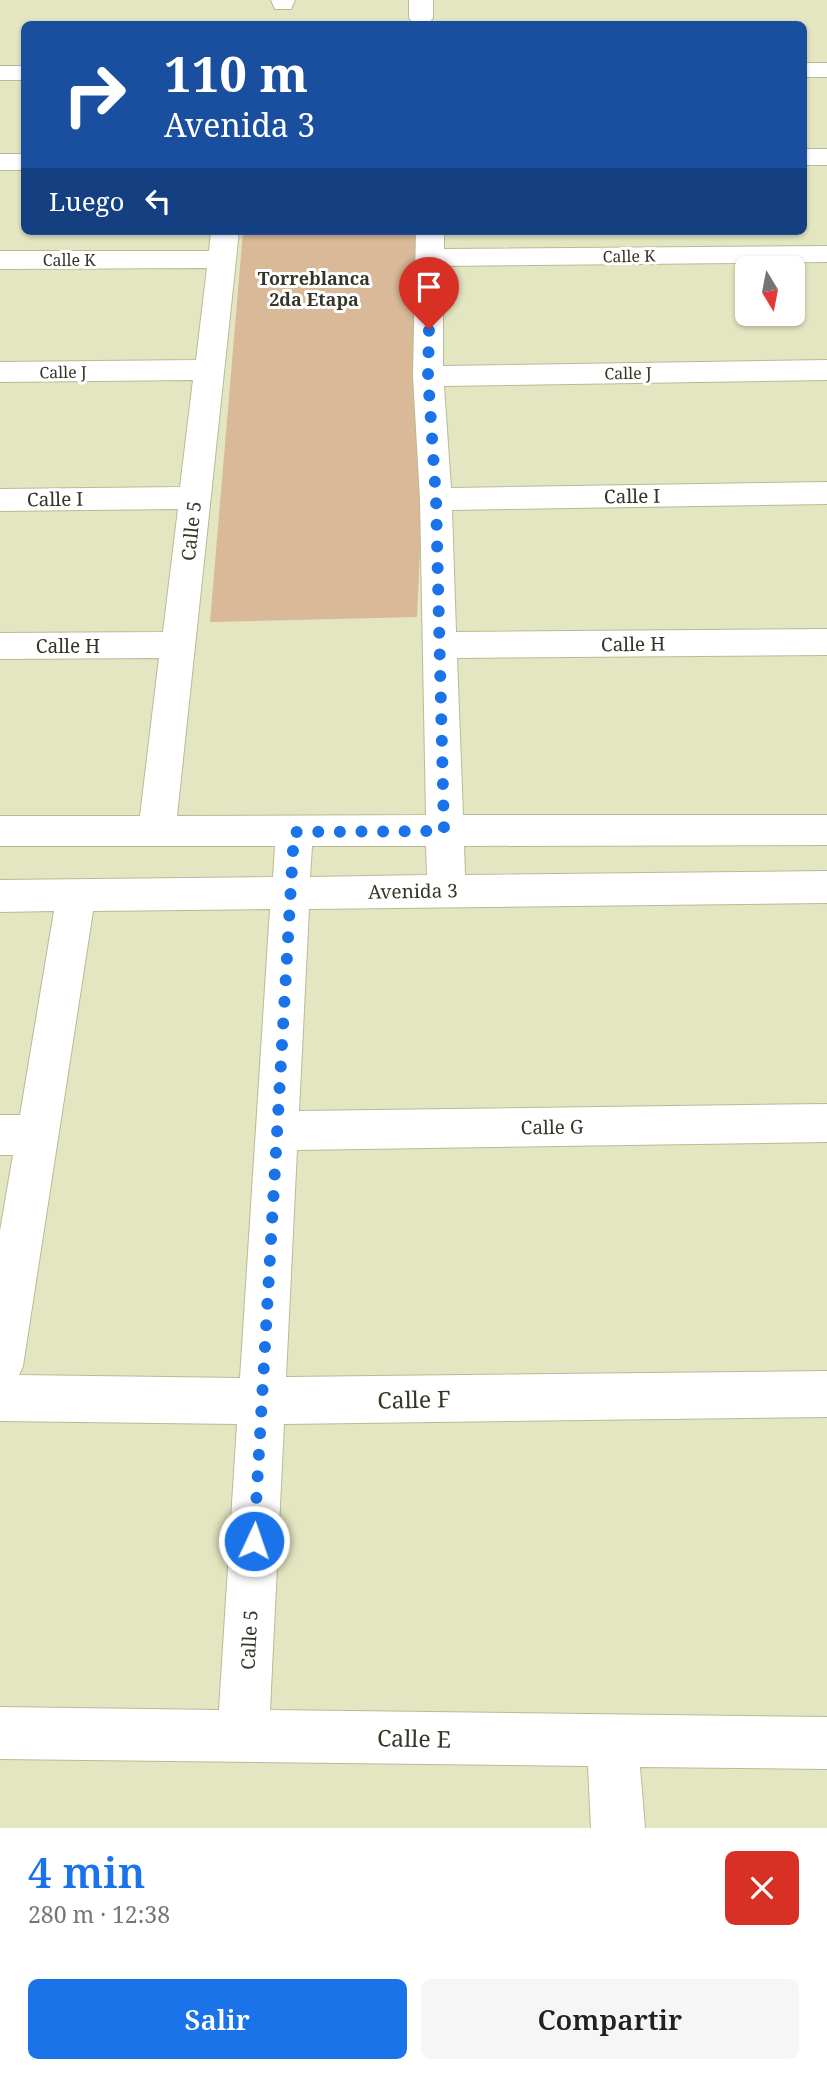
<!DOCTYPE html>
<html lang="es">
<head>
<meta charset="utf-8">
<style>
  :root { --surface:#fff; --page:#f6f6f6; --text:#202124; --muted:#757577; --accent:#1a73e8 }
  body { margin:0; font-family:"Noto Serif",serif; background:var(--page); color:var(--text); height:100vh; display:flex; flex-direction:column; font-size:26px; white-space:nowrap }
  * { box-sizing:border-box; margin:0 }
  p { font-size:23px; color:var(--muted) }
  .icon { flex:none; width:38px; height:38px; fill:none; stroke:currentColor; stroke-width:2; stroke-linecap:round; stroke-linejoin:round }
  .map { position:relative; height:1828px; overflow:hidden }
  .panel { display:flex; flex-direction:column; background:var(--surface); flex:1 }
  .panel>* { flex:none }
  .banner { position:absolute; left:21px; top:21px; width:786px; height:214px; border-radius:10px; box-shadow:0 2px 5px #0004; background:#1a4fa0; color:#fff; overflow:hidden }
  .needle { width:46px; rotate:170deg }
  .controls { position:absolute; left:735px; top:256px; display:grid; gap:14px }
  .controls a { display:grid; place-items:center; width:70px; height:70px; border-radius:10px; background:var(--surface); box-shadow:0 2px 5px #0004; font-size:35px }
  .pin { position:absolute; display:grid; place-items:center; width:60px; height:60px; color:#fff; margin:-72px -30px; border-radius:50% 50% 50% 0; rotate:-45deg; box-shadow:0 0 7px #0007 }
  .pin .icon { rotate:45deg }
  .me { position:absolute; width:77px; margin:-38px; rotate:3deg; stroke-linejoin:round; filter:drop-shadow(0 0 5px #0008) }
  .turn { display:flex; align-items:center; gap:24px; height:147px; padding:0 28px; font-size:32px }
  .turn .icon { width:91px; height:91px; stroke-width:2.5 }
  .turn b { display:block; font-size:49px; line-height:60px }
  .then { display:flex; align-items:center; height:66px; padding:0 28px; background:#0003; gap:14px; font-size:26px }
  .round { display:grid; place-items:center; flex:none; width:74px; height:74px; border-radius:10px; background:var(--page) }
  .head { display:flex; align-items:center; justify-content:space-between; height:119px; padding:0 28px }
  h1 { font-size:42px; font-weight:600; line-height:52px; color:var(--accent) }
  .button { display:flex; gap:14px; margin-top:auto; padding:14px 28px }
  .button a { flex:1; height:80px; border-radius:10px; background:var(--accent); color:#fff; font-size:28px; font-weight:600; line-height:80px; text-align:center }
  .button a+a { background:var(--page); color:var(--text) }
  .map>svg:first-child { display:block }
  .green { fill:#d9b998 }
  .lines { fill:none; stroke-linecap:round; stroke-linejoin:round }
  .minor-casing { stroke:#b9ba96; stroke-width:2 }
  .minor { fill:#fff; fill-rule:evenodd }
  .route { stroke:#1a73e8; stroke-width:12; stroke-dasharray:0 21.6 }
  .labels { text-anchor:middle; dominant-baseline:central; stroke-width:6; stroke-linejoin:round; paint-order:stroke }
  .far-street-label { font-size:16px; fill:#353627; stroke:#fff }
  .far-neighbourhood-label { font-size:18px; font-weight:bold; fill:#353627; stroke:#fff }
  .street-label { font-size:19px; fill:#353627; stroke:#fff }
  .near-street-label { font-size:23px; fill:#353627; stroke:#fff }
</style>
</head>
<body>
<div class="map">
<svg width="827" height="1828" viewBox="0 0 827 1828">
  <rect width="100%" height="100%" fill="#e4e6c1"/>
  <path class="green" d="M 243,231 L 421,231 L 428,376 L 417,617 L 210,622 Z"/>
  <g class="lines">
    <defs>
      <path id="minor" d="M 271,0 L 295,0 L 291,9 L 275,9 Z
        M 409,0 L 433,0 L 433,18 L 429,23 L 413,23 L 409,18 Z
        M 803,63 L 827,63 L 827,77 L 803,77 Z
        M 0,66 L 24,66 L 24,80 L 0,80 Z
        M 803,149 L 827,149 L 827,165 L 803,165 Z
        M 0,154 L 24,154 L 24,170 L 0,170 Z
        M 211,231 L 239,231 L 177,816 L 426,815 L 420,499 L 413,376 L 416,231 L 444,231 L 444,249 L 827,246 L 827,262 L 443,266 L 443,366 L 827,360 L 827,380 L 444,386 L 451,488 L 827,482 L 827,504 L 452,510 L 456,632 L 827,629 L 827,655 L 457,658 L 463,815 L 827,815 L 827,845 L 464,846 L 465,875 L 827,871 L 827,903 L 309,909 L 299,1111 L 827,1104 L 827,1142 L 297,1150 L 286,1377 L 827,1371 L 827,1417 L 284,1424 L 270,1710 L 827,1717 L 827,1769 L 640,1767 L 645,1828 L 591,1828 L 588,1766 L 0,1759 L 0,1707 L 219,1710 L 237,1424 L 0,1421 L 0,1231 L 13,1155 L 0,1155 L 0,1115 L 20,1115 L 54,911 L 0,912 L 0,880 L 273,877 L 275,846 L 0,846 L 0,816 L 140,816 L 159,658 L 0,659 L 0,633 L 163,632 L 178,509 L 0,511 L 0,489 L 180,487 L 193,380 L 0,382 L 0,362 L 196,360 L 207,268 L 0,269 L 0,251 L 209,251 ZM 312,846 L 426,846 L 427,875 L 310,877 ZM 270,909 L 240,1378 L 19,1375 L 23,1366 L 93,911 Z"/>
    </defs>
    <use href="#minor" class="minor-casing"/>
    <use href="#minor" class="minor"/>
  </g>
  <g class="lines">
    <path class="route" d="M 254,1541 L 294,832 L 444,831 L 436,499 L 428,376 L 429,329"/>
  </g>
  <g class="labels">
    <g class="far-street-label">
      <text transform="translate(629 256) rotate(-1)">Calle K</text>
      <text x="69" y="260">Calle K</text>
      <text transform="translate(63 372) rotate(-1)">Calle J</text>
      <text transform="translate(628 373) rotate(-1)">Calle J</text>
    </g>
    <g class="far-neighbourhood-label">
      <text x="314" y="278">Torreblanca<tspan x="314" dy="21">2da Etapa</tspan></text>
    </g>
    <g class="street-label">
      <text transform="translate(632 496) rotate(-1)">Calle I</text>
      <text transform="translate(55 499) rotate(-1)">Calle I</text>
      <text transform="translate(191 531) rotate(-84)">Calle 5</text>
      <text transform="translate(633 644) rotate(-1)">Calle H</text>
      <text x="68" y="646">Calle H</text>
      <text transform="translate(413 891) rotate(-1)">Avenida 3</text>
      <text transform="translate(552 1127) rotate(-1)">Calle G</text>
      <text transform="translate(249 1640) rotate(-87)">Calle 5</text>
    </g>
    <g class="near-street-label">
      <text transform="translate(414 1399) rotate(-1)">Calle F</text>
      <text transform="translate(414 1738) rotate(1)">Calle E</text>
    </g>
  </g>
</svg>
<div class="controls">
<a><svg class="needle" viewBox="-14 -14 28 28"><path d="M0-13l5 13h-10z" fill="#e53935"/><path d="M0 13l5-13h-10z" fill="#757577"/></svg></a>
</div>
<div class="pin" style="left:429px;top:329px;background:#d93025"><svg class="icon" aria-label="arrive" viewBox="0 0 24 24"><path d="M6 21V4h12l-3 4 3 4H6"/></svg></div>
<svg class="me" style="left:254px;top:1541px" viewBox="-20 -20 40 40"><circle r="17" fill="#1a73e8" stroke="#fff" stroke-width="3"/><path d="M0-11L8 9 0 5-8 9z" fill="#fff"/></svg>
<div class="banner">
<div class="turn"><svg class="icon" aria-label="right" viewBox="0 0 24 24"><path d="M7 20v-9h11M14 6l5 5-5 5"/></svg><div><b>110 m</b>Avenida 3</div></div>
<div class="then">Luego<svg class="icon" aria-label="left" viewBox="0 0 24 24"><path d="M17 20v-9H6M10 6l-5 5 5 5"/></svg></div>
</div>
</div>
<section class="panel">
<div class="head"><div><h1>4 min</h1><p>280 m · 12:38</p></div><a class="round" style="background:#d93025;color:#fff"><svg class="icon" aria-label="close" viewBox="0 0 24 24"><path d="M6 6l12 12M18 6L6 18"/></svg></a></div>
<div class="button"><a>Salir</a><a>Compartir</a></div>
</section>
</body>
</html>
